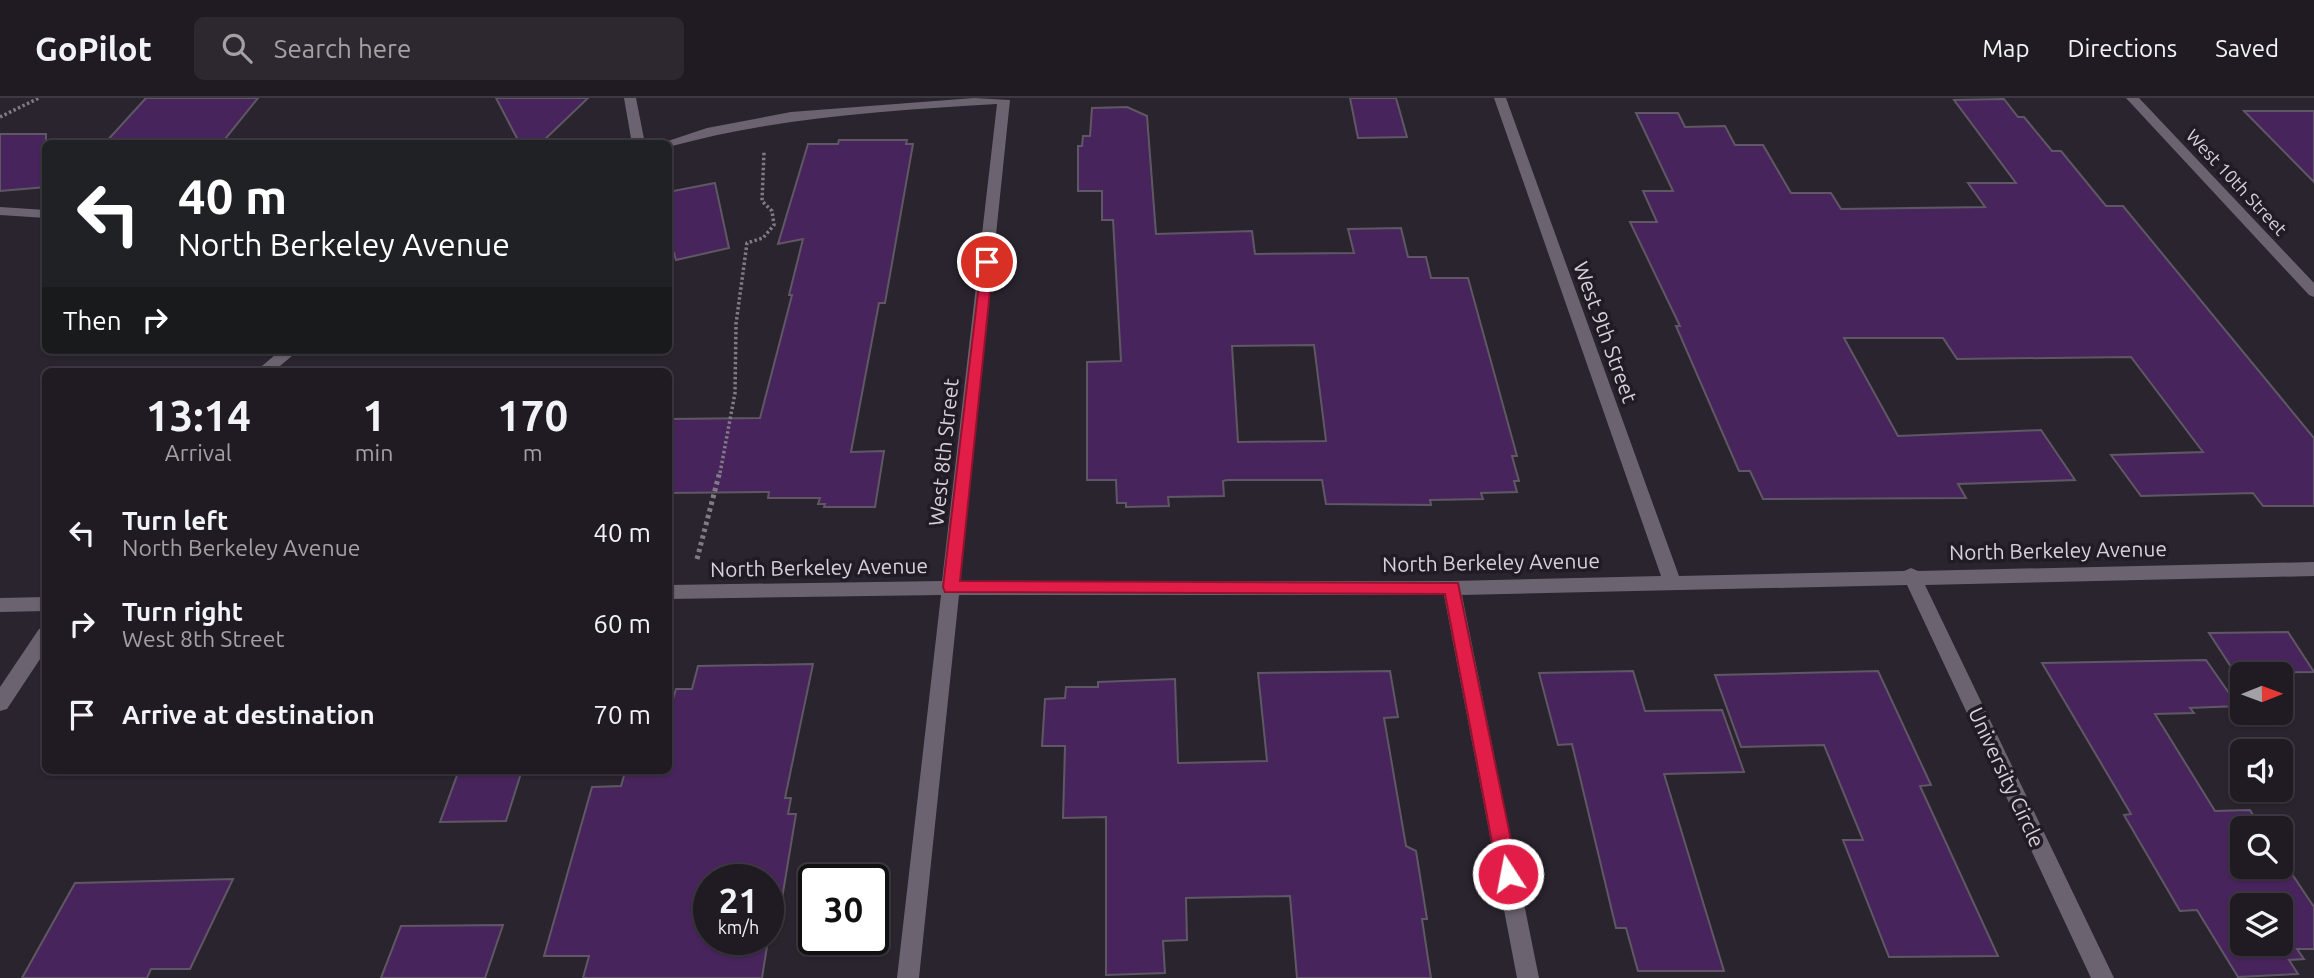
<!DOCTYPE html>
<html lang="en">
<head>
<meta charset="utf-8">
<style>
  :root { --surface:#201b22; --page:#2d282f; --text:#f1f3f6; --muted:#a2a1a5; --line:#3d3940 }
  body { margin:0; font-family:Ubuntu,sans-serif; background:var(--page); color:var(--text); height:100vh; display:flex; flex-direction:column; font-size:26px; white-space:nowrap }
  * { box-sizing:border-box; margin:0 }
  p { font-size:23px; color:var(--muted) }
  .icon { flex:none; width:38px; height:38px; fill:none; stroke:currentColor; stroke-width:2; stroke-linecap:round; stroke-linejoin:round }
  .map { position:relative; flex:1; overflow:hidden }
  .side { position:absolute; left:42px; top:270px; width:630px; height:406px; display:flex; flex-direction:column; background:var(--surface); border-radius:10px; box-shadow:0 2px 5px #0004,0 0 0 2px var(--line) }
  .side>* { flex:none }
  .guide { position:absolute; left:42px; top:42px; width:630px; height:214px; border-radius:10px; box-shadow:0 2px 5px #0004,0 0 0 2px var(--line); background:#202124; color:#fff; overflow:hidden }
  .needle { width:46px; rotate:89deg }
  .controls { position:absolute; left:2230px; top:564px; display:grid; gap:14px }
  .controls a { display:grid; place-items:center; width:63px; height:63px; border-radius:10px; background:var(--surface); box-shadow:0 2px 5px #0004,0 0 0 2px var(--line); font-size:35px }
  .speed { position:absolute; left:693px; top:766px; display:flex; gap:14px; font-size:35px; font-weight:700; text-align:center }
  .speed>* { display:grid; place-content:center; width:91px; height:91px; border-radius:50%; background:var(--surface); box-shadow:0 2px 5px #0004,0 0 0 2px var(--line); line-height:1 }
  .speed small { font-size:18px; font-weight:400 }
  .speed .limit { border:4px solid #111; border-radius:10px; background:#fff; color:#111 }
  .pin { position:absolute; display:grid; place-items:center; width:60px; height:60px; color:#fff; margin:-30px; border:4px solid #fff; border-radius:50%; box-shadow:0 2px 7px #0007 }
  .me { position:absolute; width:77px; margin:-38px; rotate:349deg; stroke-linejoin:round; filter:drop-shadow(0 0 5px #0008) }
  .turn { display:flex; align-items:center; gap:24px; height:147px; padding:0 21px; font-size:32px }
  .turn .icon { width:91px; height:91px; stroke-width:2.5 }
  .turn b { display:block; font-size:49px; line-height:60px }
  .then { display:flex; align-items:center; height:66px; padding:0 21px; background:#0003; gap:14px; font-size:26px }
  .eta { display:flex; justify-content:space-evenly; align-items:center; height:119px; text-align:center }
  .eta b { font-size:42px; font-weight:600; line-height:49px }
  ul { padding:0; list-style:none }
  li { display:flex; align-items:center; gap:21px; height:91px; padding:0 21px }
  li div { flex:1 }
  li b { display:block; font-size:26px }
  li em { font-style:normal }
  header { display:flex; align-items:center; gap:42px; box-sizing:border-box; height:98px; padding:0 35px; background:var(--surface); border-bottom:2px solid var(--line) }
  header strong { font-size:33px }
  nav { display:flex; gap:38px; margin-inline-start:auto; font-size:24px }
  .search { width:490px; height:63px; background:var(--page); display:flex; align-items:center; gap:18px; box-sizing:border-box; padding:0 24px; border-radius:10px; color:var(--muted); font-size:26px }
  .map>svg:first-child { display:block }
  .building { fill:#47255c; stroke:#5f5864; stroke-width:2; fill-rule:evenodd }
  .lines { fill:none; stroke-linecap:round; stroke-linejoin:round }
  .path-far1 { stroke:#807b84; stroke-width:3.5; stroke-dasharray:2.5 2.5; stroke-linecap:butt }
  .path { stroke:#807b84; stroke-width:5; stroke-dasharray:3.5 3.5; stroke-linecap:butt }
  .minor { fill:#6b6470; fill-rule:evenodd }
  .route { fill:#e11d48; stroke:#92132f; stroke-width:2 }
  .labels { text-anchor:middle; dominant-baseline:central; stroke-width:7; stroke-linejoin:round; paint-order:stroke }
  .far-street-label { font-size:18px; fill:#d6d2d9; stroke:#211b25 }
  .street-label { font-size:21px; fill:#d6d2d9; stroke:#211b25 }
</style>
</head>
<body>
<header>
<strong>GoPilot</strong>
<div class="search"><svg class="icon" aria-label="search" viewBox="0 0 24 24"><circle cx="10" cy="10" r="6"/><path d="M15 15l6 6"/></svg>Search here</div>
<nav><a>Map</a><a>Directions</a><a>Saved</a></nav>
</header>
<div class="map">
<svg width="2314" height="880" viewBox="0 0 2314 880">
  <rect width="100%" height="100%" fill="#2a242e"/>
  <path class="building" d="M 146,0 L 258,0 L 221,46 L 104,46 Z
    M 496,0 L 588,0 L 540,46 L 520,46 Z
    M 1350,0 L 1396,0 L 1407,39 L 1358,40 Z
    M 2004,1 L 2018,19 L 2024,19 L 2052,53 L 2061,53 L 2106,108 L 2123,108 L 2314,340 L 2314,408 L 2263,408 L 2253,395 L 2141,398 L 2111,357 L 2203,354 L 2131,259 L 1957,261 L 1943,240 L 1844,240 L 1898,338 L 2041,332 L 2075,382 L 1958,386 L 1966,400 L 1763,401 L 1750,373 L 1739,373 L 1676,228 L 1680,228 L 1630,124 L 1657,124 L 1643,93 L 1673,93 L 1636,15 L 1678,15 L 1685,29 L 1725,28 L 1735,47 L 1763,47 L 1791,95 L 1831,95 L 1841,111 L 1985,109 L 1968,85 L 2016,85 L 1954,2 Z
    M 1127,9 L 1147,18 L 1156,136 L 1252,133 L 1255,156 L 1354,155 L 1348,131 L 1401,130 L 1408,159 L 1426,159 L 1431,180 L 1468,180 L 1517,358 L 1512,358 L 1519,383 L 1514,383 L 1517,394 L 1481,395 L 1483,401 L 1430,402 L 1431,407 L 1326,406 L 1322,382 L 1227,382 L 1223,383 L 1224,398 L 1168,399 L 1169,408 L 1126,409 L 1126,405 L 1117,405 L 1116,382 L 1087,382 L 1087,264 L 1121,263 L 1113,122 L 1102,122 L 1102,93 L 1078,93 L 1078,48 L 1082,48 L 1083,38 L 1090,38 L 1092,10 ZM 1314,247 L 1326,343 L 1238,344 L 1232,248 Z
    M 2244,13 L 2314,13 L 2314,84 Z
    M 0,36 L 46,36 L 46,89 L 0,93 Z
    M 839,42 L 907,42 L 906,46 L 913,46 L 885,205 L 879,205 L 851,354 L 884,353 L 875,409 L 824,409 L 825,406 L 818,406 L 820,400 L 768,400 L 769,394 L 668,395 L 668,321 L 760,320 L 792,197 L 789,197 L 803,141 L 778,146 L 808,46 L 838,46 Z
    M 715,85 L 729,150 L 676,162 L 674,155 L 668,156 L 668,94 Z
    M 2288,534 L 2314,574 L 2235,575 L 2209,535 Z
    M 2206,562 L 2238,608 L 2190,610 L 2194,615 L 2155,616 L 2215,713 L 2250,712 L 2261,730 L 2242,730 L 2242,768 L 2280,768 L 2280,758 L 2314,809 L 2314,851 L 2297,851 L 2304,861 L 2289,862 L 2298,876 L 2238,879 L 2197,812 L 2180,813 L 2124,717 L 2131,716 L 2042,565 ZM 2242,807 L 2280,807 L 2280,845 L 2242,845 Z
    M 813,566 L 785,700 L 791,700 L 788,716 L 796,716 L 776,837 L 768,839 L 768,782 L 709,782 L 709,842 L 768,842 L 762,880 L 583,880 L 589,858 L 544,858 L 592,689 L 621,688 L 625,674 L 668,672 L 668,618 L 676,591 L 692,591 L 698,568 Z
    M 1390,573 L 1398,619 L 1384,620 L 1406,748 L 1416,753 L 1427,821 L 1422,821 L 1431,880 L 1297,880 L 1290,798 L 1186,800 L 1187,842 L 1163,843 L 1165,875 L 1106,877 L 1106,719 L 1063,720 L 1065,648 L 1042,648 L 1045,601 L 1065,600 L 1066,589 L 1098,589 L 1098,584 L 1175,581 L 1178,665 L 1267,663 L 1258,575 Z
    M 1633,573 L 1645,613 L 1722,612 L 1744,674 L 1664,676 L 1724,873 L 1638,873 L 1626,830 L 1616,830 L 1572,646 L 1558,647 L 1539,575 Z
    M 1878,573 L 1931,687 L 1920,688 L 1998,858 L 1889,859 L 1843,742 L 1863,742 L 1824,647 L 1741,649 L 1715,577 Z
    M 459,672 L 522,672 L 506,723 L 440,724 Z
    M 233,781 L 190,871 L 151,871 L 147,880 L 22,880 L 75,785 Z
    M 503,827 L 485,880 L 381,880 L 401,828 Z"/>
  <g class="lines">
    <path class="path-far1" d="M 0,19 L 39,0
      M 720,375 L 735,295 L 736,226 L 747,145 L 763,140 L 774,127 L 772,113 L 762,103 L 764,54"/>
    <path class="path" d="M 697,461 L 720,373"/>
    <path class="minor" d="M 624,0 L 636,0 L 645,46 L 632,46 Z
      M 974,0 L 1010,2 L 960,483 L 1452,483 L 1661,478 L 1494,0 L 1506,0 L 1679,478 L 1904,473 L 1911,470 L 1918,473 L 2314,464 L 2314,478 L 1925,487 L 2114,880 L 2091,880 L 1907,487 L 1462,497 L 1539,880 L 1517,880 L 1444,497 L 959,497 L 919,880 L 897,880 L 941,497 L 668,501 L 668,487 L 942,483 L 997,6 C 885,13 777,19 668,49 L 668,46 L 659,46 L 707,30 L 791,14 Z
      M 2126,0 L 2139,0 L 2314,185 L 2314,199 L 2309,197 Z
      M 0,109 L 46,112 L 46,120 L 0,117 Z
      M 281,252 L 299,252 L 274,273 L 256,273 Z
      M 46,499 L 46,513 L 0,514 L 0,500 Z
      M 46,529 L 46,552 L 7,611 L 0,613 L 0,589 L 39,531 Z"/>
  </g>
  <path class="route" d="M 982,161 L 993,164 L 960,483 L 1458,485 L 1518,776 L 1515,782 L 1508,785 L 1501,782 L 1498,776 L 1445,496 L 945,494 L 943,489 Z"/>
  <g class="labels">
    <g class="far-street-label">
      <text transform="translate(2237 84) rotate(47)">West 10th Street</text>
    </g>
    <g class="street-label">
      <text transform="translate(1606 234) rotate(70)">West 9th Street</text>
      <text transform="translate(943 354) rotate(-84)">West 8th Street</text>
      <text transform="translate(2058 452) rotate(-1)">North Berkeley Avenue</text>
      <text transform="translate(1491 464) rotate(-1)">North Berkeley Avenue</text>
      <text transform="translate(819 469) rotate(-1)">North Berkeley Avenue</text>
      <text transform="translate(2007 679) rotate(65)">University Circle</text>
    </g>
  </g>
</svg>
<div class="controls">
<a><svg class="needle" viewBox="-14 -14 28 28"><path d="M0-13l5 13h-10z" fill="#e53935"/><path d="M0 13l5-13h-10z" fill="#a2a1a5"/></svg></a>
<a><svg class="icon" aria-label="sound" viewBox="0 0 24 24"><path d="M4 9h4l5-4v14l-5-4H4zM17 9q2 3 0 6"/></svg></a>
<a><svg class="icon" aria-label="search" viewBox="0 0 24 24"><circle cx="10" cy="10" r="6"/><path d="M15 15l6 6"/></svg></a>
<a><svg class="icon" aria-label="layers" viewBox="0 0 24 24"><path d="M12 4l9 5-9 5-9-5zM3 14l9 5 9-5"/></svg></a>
</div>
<div class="speed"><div>21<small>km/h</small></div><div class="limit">30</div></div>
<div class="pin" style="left:987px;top:164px;background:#d93025"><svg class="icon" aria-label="arrive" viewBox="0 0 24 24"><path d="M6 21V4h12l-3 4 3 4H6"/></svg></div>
<svg class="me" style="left:1508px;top:776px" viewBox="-20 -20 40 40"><circle r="17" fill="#e11d48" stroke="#fff" stroke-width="3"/><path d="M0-11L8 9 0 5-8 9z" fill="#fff"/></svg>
<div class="guide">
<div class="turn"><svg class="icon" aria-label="left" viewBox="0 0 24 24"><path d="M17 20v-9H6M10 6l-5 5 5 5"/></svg><div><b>40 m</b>North Berkeley Avenue</div></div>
<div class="then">Then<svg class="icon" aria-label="right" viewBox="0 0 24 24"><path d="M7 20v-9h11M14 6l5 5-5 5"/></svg></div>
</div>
<section class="side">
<div class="eta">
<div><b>13:14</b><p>Arrival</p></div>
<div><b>1</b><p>min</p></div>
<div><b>170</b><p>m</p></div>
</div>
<ul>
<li><svg class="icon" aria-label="left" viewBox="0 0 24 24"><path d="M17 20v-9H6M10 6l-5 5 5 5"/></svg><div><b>Turn left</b><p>North Berkeley Avenue</p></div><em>40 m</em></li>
<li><svg class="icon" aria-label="right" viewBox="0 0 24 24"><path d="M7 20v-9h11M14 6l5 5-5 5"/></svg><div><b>Turn right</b><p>West 8th Street</p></div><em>60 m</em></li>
<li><svg class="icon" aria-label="arrive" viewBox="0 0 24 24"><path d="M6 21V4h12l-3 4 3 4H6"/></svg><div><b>Arrive at destination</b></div><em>70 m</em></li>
</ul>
</section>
</div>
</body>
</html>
